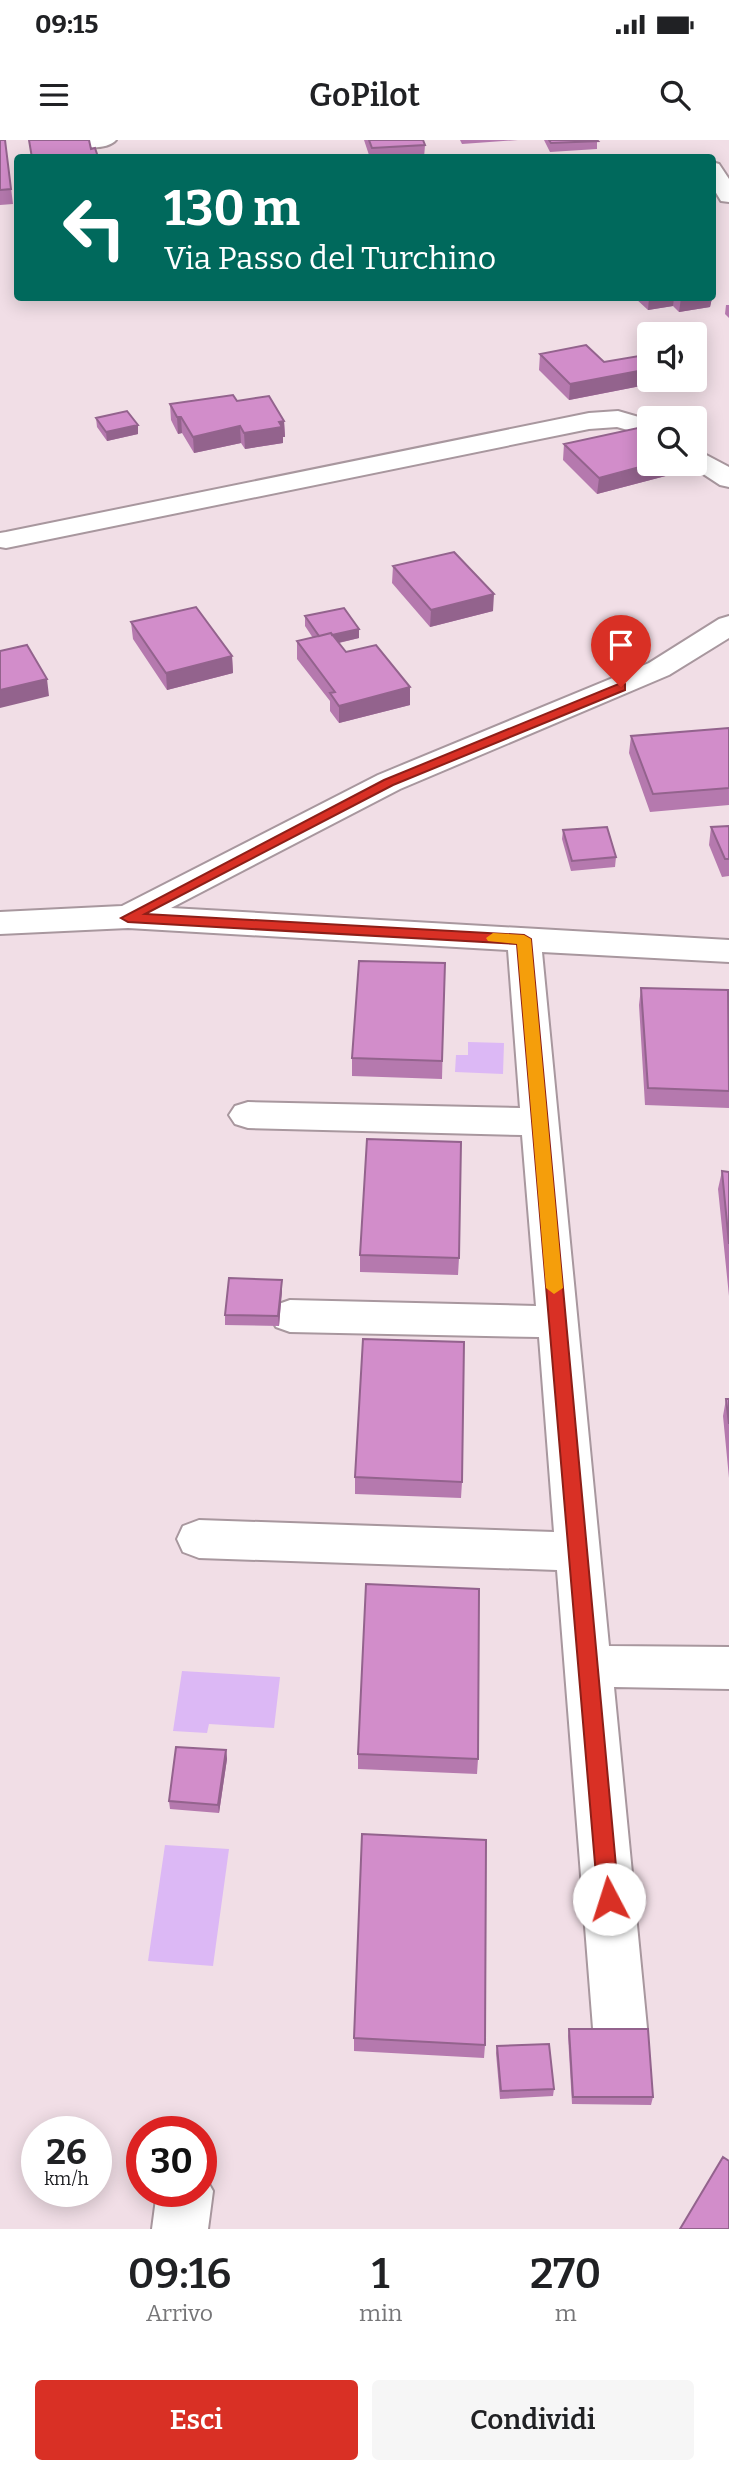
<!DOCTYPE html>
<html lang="it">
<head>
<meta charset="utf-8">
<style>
  :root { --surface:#fff; --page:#f6f6f6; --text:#202124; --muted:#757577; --accent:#d93025 }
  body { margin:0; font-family:Bitter,serif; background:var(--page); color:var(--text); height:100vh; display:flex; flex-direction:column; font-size:26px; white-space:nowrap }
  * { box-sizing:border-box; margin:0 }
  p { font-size:23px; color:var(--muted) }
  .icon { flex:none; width:38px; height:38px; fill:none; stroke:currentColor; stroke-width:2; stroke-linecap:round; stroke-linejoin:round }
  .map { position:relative; height:2089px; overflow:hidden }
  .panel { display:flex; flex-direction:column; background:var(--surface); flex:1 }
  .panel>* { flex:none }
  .banner { position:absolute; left:14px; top:14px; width:702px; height:147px; border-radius:7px; box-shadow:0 4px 18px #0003; background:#00695c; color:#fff; overflow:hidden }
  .fabs { position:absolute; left:637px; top:182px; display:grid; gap:14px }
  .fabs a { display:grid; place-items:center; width:70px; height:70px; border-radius:7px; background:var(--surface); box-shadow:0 4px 18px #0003; font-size:35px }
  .speed { position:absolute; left:21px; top:1976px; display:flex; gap:14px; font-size:35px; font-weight:700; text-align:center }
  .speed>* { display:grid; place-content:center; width:91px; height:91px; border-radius:50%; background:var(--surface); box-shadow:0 4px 18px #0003; line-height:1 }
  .speed small { font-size:18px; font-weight:400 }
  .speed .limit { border:10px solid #d22; background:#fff; color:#111 }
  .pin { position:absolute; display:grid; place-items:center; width:60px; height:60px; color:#fff; margin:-72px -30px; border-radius:50% 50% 50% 0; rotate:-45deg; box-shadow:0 0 7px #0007 }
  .pin .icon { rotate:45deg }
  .me { position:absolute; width:77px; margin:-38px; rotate:355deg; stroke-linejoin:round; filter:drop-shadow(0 0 5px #0008) }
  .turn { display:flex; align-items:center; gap:24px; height:147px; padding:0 35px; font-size:32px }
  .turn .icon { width:91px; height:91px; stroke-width:2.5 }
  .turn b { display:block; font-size:49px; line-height:60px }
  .eta { display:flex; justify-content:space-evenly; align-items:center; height:119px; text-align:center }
  .eta b { font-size:42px; font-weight:600; line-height:49px }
  .primary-button { display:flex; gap:14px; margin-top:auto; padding:14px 35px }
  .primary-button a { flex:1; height:80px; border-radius:7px; background:var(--accent); color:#fff; font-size:28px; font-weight:600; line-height:80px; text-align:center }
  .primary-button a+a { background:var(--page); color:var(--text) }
  .status { display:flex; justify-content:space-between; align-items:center; height:49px; padding:0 35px; background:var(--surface); direction:ltr }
  .status svg { height:19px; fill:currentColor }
  header { display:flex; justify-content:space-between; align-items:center; height:91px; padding:0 35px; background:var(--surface); font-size:32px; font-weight:600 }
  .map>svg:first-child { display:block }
  .water { fill:#dcb8f5 }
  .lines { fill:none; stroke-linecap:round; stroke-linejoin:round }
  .minor-casing { stroke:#a8979e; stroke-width:4 }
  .minor { fill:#fff; fill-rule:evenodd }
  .wall { fill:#b579ae }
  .shaded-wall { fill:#93638d }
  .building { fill:#d28dca; stroke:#93638d; stroke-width:2 }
  .route { fill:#d93025; stroke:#8d1f18; stroke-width:2 }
  .slow { fill:#f59e0b }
</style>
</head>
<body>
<div class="status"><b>09:15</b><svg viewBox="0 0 49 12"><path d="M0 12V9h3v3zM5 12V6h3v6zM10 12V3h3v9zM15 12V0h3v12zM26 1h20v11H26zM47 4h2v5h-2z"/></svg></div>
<header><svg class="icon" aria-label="menu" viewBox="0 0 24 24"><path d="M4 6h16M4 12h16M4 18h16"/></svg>GoPilot<svg class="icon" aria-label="search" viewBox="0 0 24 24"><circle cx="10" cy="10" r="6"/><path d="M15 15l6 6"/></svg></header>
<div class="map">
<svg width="729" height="2089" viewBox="0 0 729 2089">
  <rect width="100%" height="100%" fill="#f1dee6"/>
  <path class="water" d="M 468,902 L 504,903 L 503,934 L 455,932 L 456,915 L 468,915 Z
    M 182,1531 L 280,1537 L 274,1588 L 209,1584 L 207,1593 L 173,1591 Z
    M 165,1705 L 229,1709 L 213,1826 L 148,1821 Z"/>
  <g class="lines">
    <defs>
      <path id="minor" d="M 67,0 L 116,0 C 108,10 75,10 67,0 Z
        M 712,22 L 719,24 L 729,39 L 729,62 L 721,61 L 712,46 Z
        M 618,271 L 649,280 L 649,296 L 617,287 L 589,289 L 6,408 L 0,407 L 0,393 L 6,392 L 589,273 Z
        M 695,309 L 729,327 L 729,347 L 720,345 L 688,324 L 695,324 Z
        M 729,476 L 729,498 L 669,535 L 400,649 L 171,768 L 729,800 L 729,822 L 542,812 L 609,1506 L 729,1507 L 729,1549 L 614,1547 L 647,1888 L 639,1907 L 620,1915 L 601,1907 L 593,1888 L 557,1430 L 199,1418 L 183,1412 L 177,1399 L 183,1386 L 199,1380 L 554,1392 L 539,1197 L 290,1192 L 276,1187 L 270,1176 L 276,1165 L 290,1160 L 536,1166 L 522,995 L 248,988 L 235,984 L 229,975 L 235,966 L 248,962 L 520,968 L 508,810 L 128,788 L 0,794 L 0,772 L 122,766 L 378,635 L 649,523 L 719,479 Z
        M 201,2030 L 213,2051 L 208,2089 L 152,2089 L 157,2051 L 201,2051 Z"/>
    </defs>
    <use href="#minor" class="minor-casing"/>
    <use href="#minor" class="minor"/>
  </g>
  <path class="wall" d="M 0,0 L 5,0 L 13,64 L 0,65 Z
    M 364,0 L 423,0 L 425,5 L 424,18 L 370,18 Z
    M 460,0 L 518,0 L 462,4 Z
    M 544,0 L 597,0 L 597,9 L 550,12 Z
    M 635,158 L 712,158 L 710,167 L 679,172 L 673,166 L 648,170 Z
    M 726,165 L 729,165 L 729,178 L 725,174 Z
    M 540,214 L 604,222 L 651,240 L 651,244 L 569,260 L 539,230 Z
    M 237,261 L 284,281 L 285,297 L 283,297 L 283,303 L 245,309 L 241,303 L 194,313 L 182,293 L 178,294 L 171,280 L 170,264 Z
    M 96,278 L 138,285 L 138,294 L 107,301 L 97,287 Z
    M 564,304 L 649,324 L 688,324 L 678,326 L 677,333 L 597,354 L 563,320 Z
    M 393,426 L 493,471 L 430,487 L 392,443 Z
    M 305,476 L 359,489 L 359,498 L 339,503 L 346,512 L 410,547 L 410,565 L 339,583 L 330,571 L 330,561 L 297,519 L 297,501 L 313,498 L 305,486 Z
    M 131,482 L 232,516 L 233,533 L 167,550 L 133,499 Z
    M 729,588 L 729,665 L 650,672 L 629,613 L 631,596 Z
    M 729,686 L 729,736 L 722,737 L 709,705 L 711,687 Z
    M 563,690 L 616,717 L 615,727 L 571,731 L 562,699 Z
    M 445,823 L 442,939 L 352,936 L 352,918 Z
    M 641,848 L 729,858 L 729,968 L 645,965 L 639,865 Z
    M 722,1031 L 729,1032 L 729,1156 L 718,1049 Z
    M 360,1115 L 459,1118 L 458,1135 L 360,1132 Z
    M 282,1140 L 282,1150 L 279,1186 L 225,1185 L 225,1175 Z
    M 726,1259 L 729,1259 L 729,1338 L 723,1276 Z
    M 355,1337 L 462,1342 L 461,1358 L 355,1354 Z
    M 226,1610 L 227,1619 L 219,1673 L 170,1669 L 169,1661 Z
    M 358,1614 L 478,1619 L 477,1634 L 358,1629 Z
    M 569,1889 L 653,1957 L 651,1965 L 572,1964 L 568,1896 Z
    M 354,1898 L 485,1905 L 484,1918 L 354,1911 Z
    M 497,1906 L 554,1949 L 553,1956 L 500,1959 L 496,1913 Z"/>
  <path class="shaded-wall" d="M 649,158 L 674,158 L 673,166 L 648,170 Z
    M 681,158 L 712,158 L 710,167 L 679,172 Z
    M 649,229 L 649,240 L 651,240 L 651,244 L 569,260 L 570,244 Z
    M 177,277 L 181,277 L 182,293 L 178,294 Z
    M 284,281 L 285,297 L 283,297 L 283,303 L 245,309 L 244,293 Z
    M 138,285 L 138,294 L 107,301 L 106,292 Z
    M 240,286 L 241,303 L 194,313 L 193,297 Z
    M 651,324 L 688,324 L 678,326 L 677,333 L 597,354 L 599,338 Z
    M 494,454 L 493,471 L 430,487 L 431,470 Z
    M 359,489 L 359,498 L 320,507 L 319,497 Z
    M 232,516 L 233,533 L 167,550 L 166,533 Z
    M 47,539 L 49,556 L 0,568 L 0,550 Z
    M 410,547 L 410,565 L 339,583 L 339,566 Z
    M 282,1140 L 282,1150 L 279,1186 L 278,1176 Z
    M 226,1610 L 227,1619 L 219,1673 L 218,1665 Z"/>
  <path class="building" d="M 0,0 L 5,0 L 11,49 L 0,50 Z
    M 29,0 L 89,0 L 91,9 L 95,8 L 98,17 L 32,18 Z
    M 369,0 L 423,0 L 425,5 L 372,8 Z
    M 549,0 L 597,0 L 598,1 L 551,3 Z
    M 586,205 L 604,222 L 639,216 L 649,225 L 649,229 L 570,244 L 540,214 Z
    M 233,255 L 237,261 L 269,256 L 284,281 L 279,282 L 282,287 L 244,293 L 240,286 L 193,297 L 181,277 L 177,277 L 170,264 Z
    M 127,271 L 138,285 L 106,292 L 96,278 Z
    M 647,286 L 649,288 L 649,324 L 651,324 L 599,338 L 564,304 Z
    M 454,412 L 494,454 L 431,470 L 393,426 Z
    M 196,467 L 232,516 L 166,533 L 131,482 Z
    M 344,468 L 359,489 L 332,495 L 331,493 L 319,496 L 305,476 Z
    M 331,493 L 346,512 L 376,505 L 410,547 L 339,566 L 330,553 L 335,552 L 297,501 Z
    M 27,505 L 47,539 L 0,550 L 0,511 Z
    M 729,588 L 729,648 L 653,654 L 631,596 Z
    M 729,686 L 729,719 L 725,719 L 711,687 Z
    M 607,687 L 616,717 L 572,721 L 563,690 Z
    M 359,821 L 445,823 L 442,921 L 352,918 Z
    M 641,848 L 728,850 L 729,951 L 648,948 Z
    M 367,999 L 461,1002 L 459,1118 L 360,1115 Z
    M 722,1031 L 729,1032 L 729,1104 Z
    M 229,1138 L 282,1140 L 278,1176 L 225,1175 Z
    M 363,1199 L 464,1202 L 462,1342 L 355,1337 Z
    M 726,1259 L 729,1259 L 729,1284 Z
    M 366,1444 L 479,1449 L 478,1619 L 358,1614 Z
    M 176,1607 L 226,1610 L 218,1665 L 169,1661 Z
    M 362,1694 L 486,1700 L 485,1905 L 354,1898 Z
    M 569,1889 L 648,1889 L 653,1957 L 573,1957 Z
    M 549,1904 L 554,1949 L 501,1951 L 497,1906 Z
    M 723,2017 L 729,2021 L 729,2089 L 680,2089 Z"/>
  <path class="route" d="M 621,543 L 625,544 L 625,550 L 393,645 L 145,774 L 524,795 L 531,799 L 619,1759 L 616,1766 L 609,1769 L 601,1766 L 598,1759 L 517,804 L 128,782 L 121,778 L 384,640 Z"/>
  <path class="slow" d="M 493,793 L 524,795 L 531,799 L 563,1148 L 554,1154 L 546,1148 L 517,804 L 488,801 L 486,798 Z"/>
</svg>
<div class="fabs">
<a><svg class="icon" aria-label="sound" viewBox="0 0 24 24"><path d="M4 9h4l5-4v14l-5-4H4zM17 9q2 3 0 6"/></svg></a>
<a><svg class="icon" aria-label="search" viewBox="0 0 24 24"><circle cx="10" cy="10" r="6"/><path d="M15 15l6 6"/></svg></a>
</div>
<div class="speed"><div>26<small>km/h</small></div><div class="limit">30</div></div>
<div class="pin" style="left:621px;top:547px;background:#d93025"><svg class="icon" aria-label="arrive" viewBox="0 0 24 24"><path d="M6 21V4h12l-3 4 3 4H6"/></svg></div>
<svg class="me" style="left:609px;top:1759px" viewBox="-20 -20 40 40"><circle r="19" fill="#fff"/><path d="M0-13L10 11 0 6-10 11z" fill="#d93025"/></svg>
<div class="banner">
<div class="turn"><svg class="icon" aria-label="left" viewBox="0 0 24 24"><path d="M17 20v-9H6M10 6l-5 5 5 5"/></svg><div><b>130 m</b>Via Passo del Turchino</div></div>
</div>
</div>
<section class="panel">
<div class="eta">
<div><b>09:16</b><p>Arrivo</p></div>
<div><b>1</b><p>min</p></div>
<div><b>270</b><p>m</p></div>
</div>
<div class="primary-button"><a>Esci</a><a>Condividi</a></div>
</section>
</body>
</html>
